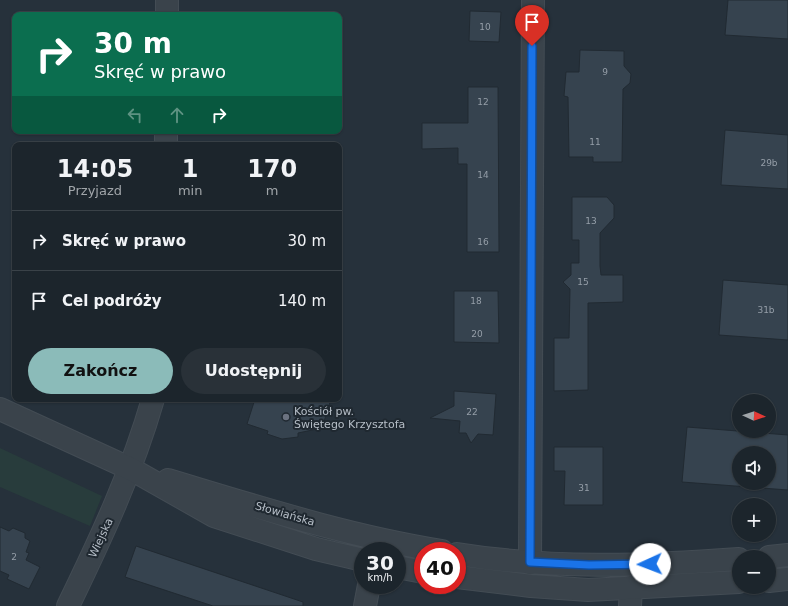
<!DOCTYPE html>
<html lang="pl">
<head>
<meta charset="utf-8">
<style>
  :root { --surface:#1c252c; --page:#293138; --text:#f1f3f6; --muted:#a0a5a9; --line:#3a4248; --accent:#8bbbb9 }
  body { margin:0; font-family:"DejaVu Sans",sans-serif; background:var(--page); color:var(--text); height:100vh; display:flex; flex-direction:column; font-size:15px; white-space:nowrap }
  * { box-sizing:border-box; margin:0 }
  p { font-size:13px; color:var(--muted) }
  .icon { flex:none; width:22px; height:22px; fill:none; stroke:currentColor; stroke-width:2; stroke-linecap:round; stroke-linejoin:round }
  .map { position:relative; flex:1; overflow:hidden }
  .panel { position:absolute; left:12px; top:142px; width:330px; height:260px; display:flex; flex-direction:column; background:var(--surface); border-radius:8px; box-shadow:0 1px 3px #0004,0 0 0 1px var(--line) }
  .panel>* { flex:none }
  .top-card { position:absolute; left:12px; top:12px; width:330px; height:122px; border-radius:8px; box-shadow:0 1px 3px #0004,0 0 0 1px var(--line); background:#0b6e4f; color:#fff; overflow:hidden }
  .needle { width:26px; rotate:93deg }
  .fabs { position:absolute; left:732px; top:394px; display:grid; gap:8px }
  .fabs a { display:grid; place-items:center; width:44px; height:44px; border-radius:50%; background:var(--surface); box-shadow:0 1px 3px #0004,0 0 0 1px var(--line); font-size:20px }
  .speed { position:absolute; left:354px; top:542px; display:flex; gap:8px; font-size:20px; font-weight:700; text-align:center }
  .speed>* { display:grid; place-content:center; width:52px; height:52px; border-radius:50%; background:var(--surface); box-shadow:0 1px 3px #0004,0 0 0 1px var(--line); line-height:1 }
  .speed small { font-size:10px; font-weight:400 }
  .speed .limit { border:6px solid #d22; background:#fff; color:#111 }
  .pin { position:absolute; display:grid; place-items:center; width:34px; height:34px; color:#fff; margin:-41px -17px; border-radius:50% 50% 50% 0; rotate:-45deg; box-shadow:0 0 4px #0007 }
  .pin .icon { rotate:45deg }
  .me { position:absolute; width:44px; margin:-22px; rotate:268deg; stroke-linejoin:round; filter:drop-shadow(0 0 3px #0008) }
  .turn { display:flex; align-items:center; gap:14px; height:84px; padding:0 16px; font-size:18px }
  .turn .icon { width:52px; height:52px; stroke-width:2.5 }
  .turn b { display:block; font-size:28px; line-height:34px }
  .lanes { display:flex; align-items:center; height:38px; padding:0 16px; background:#0003; justify-content:center; gap:20px; direction:ltr }
  .lanes .off { opacity:.35 }
  .eta { display:flex; justify-content:space-evenly; align-items:center; height:68px; text-align:center }
  .eta b { font-size:24px; font-weight:700; line-height:28px }
  .action { display:flex; gap:8px; margin-top:auto; padding:8px 16px }
  .action a { flex:1; height:46px; border-radius:24px; background:var(--accent); color:#111; font-size:16px; font-weight:700; line-height:46px; text-align:center }
  .action a+a { background:var(--page); color:var(--text) }
  ul { padding:0; list-style:none }
  li { display:flex; align-items:center; gap:12px; height:60px; padding:0 16px; border-top:1px solid var(--line) }
  li div { flex:1 }
  li b { display:block; font-size:15px }
  li em { font-style:normal }
  .map>svg:first-child { display:block }
  .green { fill:#283c3c }
  .building { fill:#36434f; stroke:#212a32; fill-rule:evenodd }
  .lines { fill:none; stroke-linecap:round; stroke-linejoin:round }
  .minor-casing { stroke:#434c54; stroke-width:24 }
  .tertiary-casing { stroke:#434c54; stroke-width:24 }
  .minor { stroke:#3a434b; stroke-width:22 }
  .tertiary { stroke:#3a434b; stroke-width:22 }
  .route-casing { stroke:#114b97; stroke-width:10 }
  .route { stroke:#1a73e8; stroke-width:7 }
  .worship-dot { fill:#6b7280; stroke:#1f2830; stroke-width:1.5 }
  .labels { text-anchor:middle; dominant-baseline:central; stroke-width:4; stroke-linejoin:round; paint-order:stroke }
  .number-label { font-size:9px; fill:#959ea8 }
  .poi-label { font-size:11px; fill:#b6bec7; stroke:#1f2830; text-anchor:start }
  .street-label { font-size:11px; fill:#b6bec7; stroke:#1f2830 }
</style>
</head>
<body>
<div class="map">
<svg width="788" height="606" viewBox="0 0 788 606">
  <rect width="100%" height="100%" fill="#26313b"/>
  <path class="green" d="M 0,448 L 102,496 L 90,526 L 0,487 Z"/>
  <path class="building" d="M 728,0 L 788,0 L 788,39 L 725,35 Z
    M 470,11 L 501,12 L 499,42 L 469,41 Z
    M 580,50 L 624,51 L 624,66 L 631,74 L 630,83 L 623,89 L 622,162 L 593,162 L 593,157 L 569,157 L 568,97 L 564,96 L 566,72 L 579,72 Z
    M 468,87 L 498,87 L 499,252 L 467,252 L 467,164 L 458,164 L 458,148 L 422,149 L 422,123 L 468,123 Z
    M 725,130 L 788,135 L 788,189 L 721,185 Z
    M 572,197 L 607,197 L 614,205 L 614,218 L 600,233 L 600,266 L 601,275 L 623,275 L 623,302 L 588,303 L 588,390 L 554,391 L 554,338 L 569,338 L 570,289 L 563,282 L 571,275 L 571,263 L 579,263 L 579,240 L 572,240 Z
    M 723,280 L 788,285 L 788,340 L 719,335 Z
    M 454,291 L 498,291 L 499,343 L 454,342 Z
    M 454,391 L 496,394 L 493,435 L 478,434 L 471,443 L 466,433 L 459,433 L 460,421 L 430,418 L 454,406 Z
    M 255,399 L 331,399 L 322,428 L 298,433 L 298,437 L 282,439 L 267,434 L 268,431 L 247,424 Z
    M 687,427 L 788,435 L 788,490 L 682,482 ZM 739,453 L 769,453 L 769,483 L 739,483 Z
    M 554,447 L 603,447 L 603,505 L 564,505 L 565,471 L 554,471 Z
    M 0,527 L 9,531 L 13,528 L 25,533 L 25,538 L 30,541 L 26,552 L 29,553 L 26,560 L 40,567 L 29,589 L 7,579 L 9,575 L 0,571 Z
    M 136,546 L 303,602 L 303,606 L 213,606 L 125,577 Z"/>
  <g class="lines">
    <defs>
      <path id="minor" d="M 167,15 L 167,0
        M 166,145 L 166,131
        M 530,563 L 533,0
        M 68,606 C 101,538 132,472 153,399
        M 365,606 L 369,585
        M 630,606 L 631,587"/>
      <path id="tertiary" d="M 0,409 L 131,469 L 214,516 L 316,549 L 363,560
        M 168,480 C 258,507 348,536 442,551
        M 457,554 C 550,569 645,566 739,559
        M 769,557 L 788,555
        M 397,567 L 423,572
        M 457,577 L 531,586 L 588,590 L 739,582
        M 769,581 L 788,579"/>
    </defs>
    <use href="#minor" class="minor-casing"/>
    <use href="#tertiary" class="tertiary-casing"/>
    <use href="#minor" class="minor"/>
    <use href="#tertiary" class="tertiary"/>
  </g>
  <g class="lines">
    <defs>
      <path id="route" d="M 532,46 L 530,562 L 589,565 L 650,564"/>
    </defs>
    <use href="#route" class="route-casing"/>
    <use href="#route" class="route"/>
  </g>
  <circle class="worship-dot" cx="286" cy="417" r="4"/>
  <g class="labels">
    <g class="number-label">
      <text x="485" y="27">10</text>
      <text x="605" y="72">9</text>
      <text x="483" y="102">12</text>
      <text x="595" y="142">11</text>
      <text x="769" y="163">29b</text>
      <text x="483" y="175">14</text>
      <text x="591" y="221">13</text>
      <text x="483" y="242">16</text>
      <text x="583" y="282">15</text>
      <text x="476" y="301">18</text>
      <text x="766" y="310">31b</text>
      <text x="477" y="334">20</text>
      <text x="472" y="412">22</text>
      <text x="584" y="488">31</text>
      <text x="14" y="557">2</text>
    </g>
    <g class="poi-label">
      <text x="294" y="411">Kościół pw.<tspan x="294" dy="13">Świętego Krzysztofa</tspan></text>
    </g>
    <g class="street-label">
      <text transform="translate(285 514) rotate(16)">Słowiańska</text>
      <text transform="translate(101 538) rotate(-65)">Wiejska</text>
    </g>
  </g>
</svg>
<div class="fabs">
<a><svg class="needle" viewBox="-14 -14 28 28"><path d="M0-13l5 13h-10z" fill="#e53935"/><path d="M0 13l5-13h-10z" fill="#a0a5a9"/></svg></a>
<a><svg class="icon" aria-label="sound" viewBox="0 0 24 24"><path d="M4 9h4l5-4v14l-5-4H4zM17 9q2 3 0 6"/></svg></a>
<a>+</a>
<a>−</a>
</div>
<div class="speed"><div>30<small>km/h</small></div><div class="limit">40</div></div>
<div class="pin" style="left:532px;top:46px;background:#d93025"><svg class="icon" aria-label="arrive" viewBox="0 0 24 24"><path d="M6 21V4h12l-3 4 3 4H6"/></svg></div>
<svg class="me" style="left:650px;top:564px" viewBox="-20 -20 40 40"><circle r="19" fill="#fff"/><path d="M0-13L10 11 0 6-10 11z" fill="#1a73e8"/></svg>
<div class="top-card">
<div class="turn"><svg class="icon" aria-label="right" viewBox="0 0 24 24"><path d="M7 20v-9h11M14 6l5 5-5 5"/></svg><div><b>30 m</b>Skręć w prawo</div></div>
<div class="lanes"><svg class="icon off" aria-label="left" viewBox="0 0 24 24"><path d="M17 20v-9H6M10 6l-5 5 5 5"/></svg><svg class="icon off" aria-label="ahead" viewBox="0 0 24 24"><path d="M12 20V5M6 11l6-6 6 6"/></svg><svg class="icon" aria-label="right" viewBox="0 0 24 24"><path d="M7 20v-9h11M14 6l5 5-5 5"/></svg></div>
</div>
<section class="panel">
<div class="eta">
<div><b>14:05</b><p>Przyjazd</p></div>
<div><b>1</b><p>min</p></div>
<div><b>170</b><p>m</p></div>
</div>
<ul>
<li><svg class="icon" aria-label="right" viewBox="0 0 24 24"><path d="M7 20v-9h11M14 6l5 5-5 5"/></svg><div><b>Skręć w prawo</b></div><em>30 m</em></li>
<li><svg class="icon" aria-label="arrive" viewBox="0 0 24 24"><path d="M6 21V4h12l-3 4 3 4H6"/></svg><div><b>Cel podróży</b></div><em>140 m</em></li>
</ul>
<div class="action"><a>Zakończ</a><a>Udostępnij</a></div>
</section>
</div>
</body>
</html>
